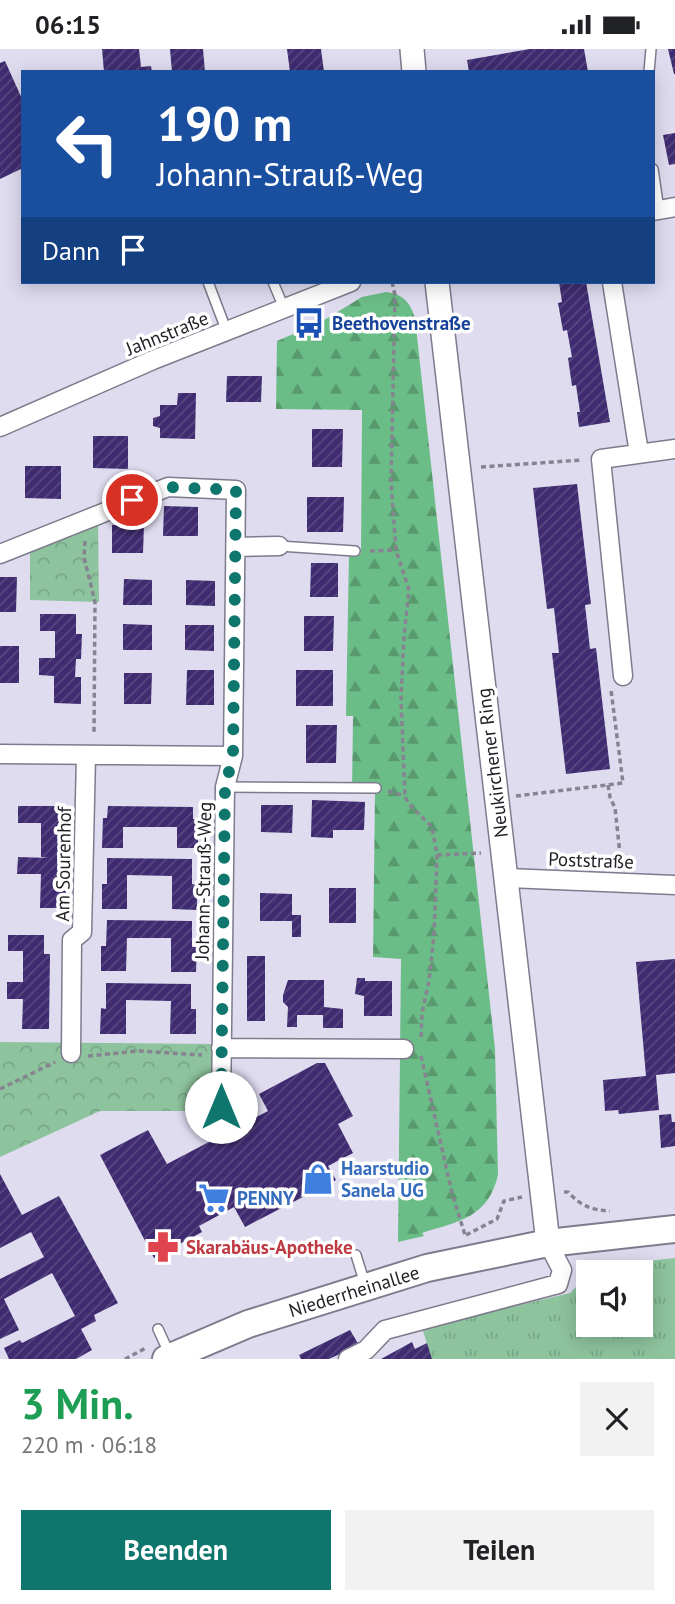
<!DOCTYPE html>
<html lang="de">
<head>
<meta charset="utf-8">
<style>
  :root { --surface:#fff; --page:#f2f2f2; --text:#202124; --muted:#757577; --accent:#0f766e }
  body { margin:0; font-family:"PT Sans",sans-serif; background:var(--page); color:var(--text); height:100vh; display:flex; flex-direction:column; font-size:26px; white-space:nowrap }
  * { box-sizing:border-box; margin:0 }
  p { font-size:23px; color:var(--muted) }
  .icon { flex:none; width:38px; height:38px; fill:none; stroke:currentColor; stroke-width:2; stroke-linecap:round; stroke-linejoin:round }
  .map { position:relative; height:1310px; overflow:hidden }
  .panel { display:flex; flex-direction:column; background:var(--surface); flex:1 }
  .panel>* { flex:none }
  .guide { position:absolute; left:21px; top:21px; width:634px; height:214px; border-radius:0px; box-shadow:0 4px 18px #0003; background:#1a4fa0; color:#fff; overflow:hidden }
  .tools { position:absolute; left:576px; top:1211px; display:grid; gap:14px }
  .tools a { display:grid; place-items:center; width:77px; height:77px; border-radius:0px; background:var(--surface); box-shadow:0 4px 18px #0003; font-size:35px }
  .pin { position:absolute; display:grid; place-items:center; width:60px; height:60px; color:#fff; margin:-30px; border:4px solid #fff; border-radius:50%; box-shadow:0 2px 7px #0007 }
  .me { position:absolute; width:77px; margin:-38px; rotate:0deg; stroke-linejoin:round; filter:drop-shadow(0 0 5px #0008) }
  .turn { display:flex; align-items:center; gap:24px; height:147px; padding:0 21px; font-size:32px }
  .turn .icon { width:91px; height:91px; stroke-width:2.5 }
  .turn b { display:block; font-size:49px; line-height:60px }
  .then { display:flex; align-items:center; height:66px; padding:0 21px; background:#0003; gap:14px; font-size:26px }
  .round { display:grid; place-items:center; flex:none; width:74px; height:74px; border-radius:0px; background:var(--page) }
  .overview { display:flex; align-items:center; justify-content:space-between; height:119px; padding:0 21px }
  h1 { font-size:42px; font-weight:700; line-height:52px; color:#1e9e55 }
  .button { display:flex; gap:14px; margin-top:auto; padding:14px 21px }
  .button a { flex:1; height:80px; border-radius:0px; background:var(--accent); color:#fff; font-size:28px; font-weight:700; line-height:80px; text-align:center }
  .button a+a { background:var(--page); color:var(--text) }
  .status { display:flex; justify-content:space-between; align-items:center; height:49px; padding:0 35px; background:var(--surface); direction:ltr }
  .status svg { height:19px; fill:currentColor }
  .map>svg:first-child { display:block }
  .grass { fill:url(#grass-tufts); fill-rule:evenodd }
  .forest { fill:url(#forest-firs) }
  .park { fill:url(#park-crowns) }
  .building { fill:url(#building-hatch) }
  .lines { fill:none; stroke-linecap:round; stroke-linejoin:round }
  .service-casing { stroke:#7d7b8c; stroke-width:12 }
  .minor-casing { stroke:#7d7b8c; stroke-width:21 }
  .tertiary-casing { stroke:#7d7b8c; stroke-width:26 }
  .secondary-casing { stroke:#7d7b8c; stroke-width:30 }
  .path { stroke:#868491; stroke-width:3.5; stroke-dasharray:5 3.5; stroke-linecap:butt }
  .service { stroke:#fff; stroke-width:9 }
  .minor { stroke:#fff; stroke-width:18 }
  .tertiary { stroke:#fff; stroke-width:23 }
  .secondary { stroke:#fff; stroke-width:26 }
  .route { stroke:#0f766e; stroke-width:12; stroke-dasharray:0 21.6 }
  .labels { text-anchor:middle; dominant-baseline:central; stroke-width:7; stroke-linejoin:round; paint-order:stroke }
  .transit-label { font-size:19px; font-weight:bold; fill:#164399; stroke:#fff; text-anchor:start }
  .street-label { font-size:19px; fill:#201f25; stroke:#fff }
  .shop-label { font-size:19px; font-weight:bold; fill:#366cbe; stroke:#fff; text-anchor:start }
  .health-label { font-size:19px; font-weight:bold; fill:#be3a42; stroke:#fff; text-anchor:start }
</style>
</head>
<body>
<div class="status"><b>06:15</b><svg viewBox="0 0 49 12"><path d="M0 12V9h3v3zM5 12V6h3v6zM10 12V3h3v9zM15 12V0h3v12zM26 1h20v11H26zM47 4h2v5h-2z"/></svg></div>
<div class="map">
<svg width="675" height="1310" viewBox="0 0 675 1310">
  <defs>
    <pattern id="grass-tufts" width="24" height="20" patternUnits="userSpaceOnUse" patternTransform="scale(1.75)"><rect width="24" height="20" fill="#8dc39d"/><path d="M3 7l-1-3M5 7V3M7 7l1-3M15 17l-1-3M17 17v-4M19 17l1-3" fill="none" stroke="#79a787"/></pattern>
    <pattern id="forest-firs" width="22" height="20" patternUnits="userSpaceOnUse" patternTransform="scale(1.75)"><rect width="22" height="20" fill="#6bbd87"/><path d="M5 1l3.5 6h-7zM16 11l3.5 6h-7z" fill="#58996e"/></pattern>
    <pattern id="park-crowns" width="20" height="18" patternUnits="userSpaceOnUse" patternTransform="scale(1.75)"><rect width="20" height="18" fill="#8dc39d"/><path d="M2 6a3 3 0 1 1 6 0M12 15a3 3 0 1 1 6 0" fill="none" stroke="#79a787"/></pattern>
    <pattern id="building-hatch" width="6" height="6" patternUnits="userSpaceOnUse" patternTransform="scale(1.75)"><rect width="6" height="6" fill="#3f2b70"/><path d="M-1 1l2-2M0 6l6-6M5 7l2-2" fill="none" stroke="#584880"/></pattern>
  </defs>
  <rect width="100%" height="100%" fill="#dfdcf0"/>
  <path class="grass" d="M 675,1209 L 675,1310 L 432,1310 L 422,1279 L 570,1244 L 581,1233 L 582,1219 ZM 588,1223 L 640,1223 L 640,1276 L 588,1276 Z"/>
  <path class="forest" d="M 386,243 C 403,245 410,253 415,269 L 495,1000 L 498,1126 C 488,1169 459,1172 422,1184 L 424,1187 L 398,1193 L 401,910 L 373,908 L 375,745 L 352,744 L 353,667 L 346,667 L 349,505 L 361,505 L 362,361 L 276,360 L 277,292 L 321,273 L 362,248 Z"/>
  <path class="park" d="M 98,471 L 99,553 L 30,551 L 30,500 Z
    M 0,993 L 214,995 L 214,1062 L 100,1062 L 0,1108 Z"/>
  <path class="building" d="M 102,0 L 139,0 L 141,18 L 151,17 L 152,23 L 104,23 Z
    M 170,0 L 203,0 L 205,23 L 172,23 Z
    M 287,0 L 321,0 L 324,23 L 290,23 Z
    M 530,0 L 584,0 L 588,23 L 469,23 L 467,11 Z
    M 668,0 L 675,0 L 675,25 L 674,25 Z
    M 5,12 L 23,52 L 23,119 L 0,130 L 0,14 Z
    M 675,84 L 675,115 L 669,116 L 663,86 Z
    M 559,233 L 586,233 L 610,373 L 579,378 L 577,363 L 580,363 L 576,336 L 572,337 L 568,309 L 572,308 L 567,281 L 563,282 L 558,254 L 562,253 Z
    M 227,327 L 262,327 L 261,353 L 226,353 Z
    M 178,344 L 196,344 L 195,390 L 160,389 L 160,379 L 153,377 L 153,369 L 160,367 L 160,356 L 177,356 Z
    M 312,380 L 343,380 L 342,418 L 312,418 Z
    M 93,387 L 128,387 L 128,420 L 93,419 Z
    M 25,417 L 61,417 L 61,450 L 25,449 Z
    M 577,435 L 591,555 L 585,556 L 590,600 L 596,599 L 610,720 L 566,725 L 552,604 L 559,604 L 554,559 L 547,560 L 533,439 Z
    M 307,448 L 344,448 L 343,483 L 307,483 Z
    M 164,457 L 198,458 L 198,487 L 163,487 Z
    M 112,476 L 144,476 L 143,504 L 112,504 Z
    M 311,514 L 338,514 L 338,548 L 310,548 Z
    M 0,528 L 17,528 L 16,563 L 0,563 Z
    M 124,530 L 152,531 L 152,556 L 123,556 Z
    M 186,531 L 215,532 L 215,557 L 186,556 Z
    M 40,565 L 76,565 L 76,585 L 82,585 L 81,610 L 76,610 L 75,628 L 81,628 L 81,655 L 54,654 L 54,627 L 39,626 L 39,609 L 55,609 L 55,582 L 40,582 Z
    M 304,567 L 334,567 L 333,602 L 304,602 Z
    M 123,575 L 152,576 L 152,601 L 123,601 Z
    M 185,576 L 214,576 L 214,602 L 185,601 Z
    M 0,597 L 19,597 L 19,634 L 0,634 Z
    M 187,621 L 214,621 L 214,656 L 186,656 Z
    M 296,621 L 333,621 L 333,657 L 296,657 Z
    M 124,624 L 152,624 L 151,655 L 124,655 Z
    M 306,676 L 337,676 L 336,714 L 306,714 Z
    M 312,751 L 365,753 L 364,781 L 333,781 L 333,789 L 311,788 Z
    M 261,756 L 293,756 L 292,784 L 261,783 Z
    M 18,757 L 62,757 L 62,783 L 67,783 L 67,808 L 62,808 L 61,834 L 66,834 L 66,859 L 40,859 L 41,825 L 17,825 L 18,808 L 49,809 L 41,808 L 41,774 L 18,774 Z
    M 108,757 L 193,758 L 193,770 L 198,770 L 198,799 L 177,799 L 177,778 L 123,778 L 123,799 L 102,799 L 103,769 L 107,769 Z
    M 107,809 L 192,810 L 192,835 L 197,836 L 197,861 L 172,860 L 172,827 L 127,826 L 127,860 L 102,860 L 102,835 L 107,835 Z
    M 329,839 L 356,839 L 356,874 L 329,874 Z
    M 260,844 L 292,845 L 292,866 L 301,866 L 301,888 L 292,888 L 292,872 L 260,872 Z
    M 107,871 L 192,872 L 192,898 L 197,898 L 196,923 L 171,923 L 171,889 L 127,889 L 126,922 L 101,922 L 101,897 L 106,897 Z
    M 8,886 L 44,886 L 44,905 L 50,905 L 49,980 L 22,980 L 23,950 L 7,950 L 7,933 L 23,933 L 23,902 L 8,902 Z
    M 247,907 L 265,907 L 265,972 L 247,972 Z
    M 675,910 L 675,1024 L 656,1026 L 659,1061 L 619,1065 L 618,1061 L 605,1062 L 603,1031 L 646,1027 L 636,913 Z
    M 357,929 L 365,929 L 365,932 L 392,932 L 392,967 L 364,967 L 364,947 L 355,945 Z
    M 288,931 L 324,931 L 324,958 L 343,960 L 343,979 L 323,979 L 323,966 L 297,966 L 297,978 L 287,978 L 288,958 L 283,953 L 283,946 Z
    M 106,934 L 191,935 L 191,960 L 196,960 L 196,985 L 170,985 L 171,952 L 126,951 L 126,985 L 100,985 L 101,959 L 106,960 Z
    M 317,1014 L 325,1014 L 353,1067 L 338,1075 L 353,1104 L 328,1117 L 336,1131 L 245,1178 L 234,1158 L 199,1177 L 202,1183 L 154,1209 L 100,1106 L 148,1081 L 167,1115 L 268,1062 L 259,1045 Z
    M 671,1065 L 672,1073 L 675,1073 L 675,1097 L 661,1099 L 659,1066 Z
    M 0,1125 L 22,1166 L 59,1147 L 118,1254 L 94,1266 L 96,1272 L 81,1280 L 92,1301 L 76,1310 L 9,1310 L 4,1299 L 20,1291 L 22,1294 L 75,1267 L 52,1224 L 4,1250 L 19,1281 L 0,1290 L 0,1230 L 44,1208 L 31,1183 L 0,1199 Z
    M 350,1281 L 359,1296 L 329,1310 L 301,1310 L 299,1306 Z
    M 412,1293 L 415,1300 L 427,1294 L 432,1310 L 381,1310 Z"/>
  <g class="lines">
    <defs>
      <path id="service" d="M 649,23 L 651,0
        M 653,120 L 659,161
        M 208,233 L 227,283
        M 273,233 L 284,259
        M 279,497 L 355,502
        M 225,738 L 376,739
        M 356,1206 L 365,1235
        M 158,1280 L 170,1306"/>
      <path id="minor" d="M 653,162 L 675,158
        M 612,233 L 639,404
        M 0,378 L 153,311 L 351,233
        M 236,498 L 279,497
        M 0,505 L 168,438 L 236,441 L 233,707 L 225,738 L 221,1058
        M 623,627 L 601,410 L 675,400
        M 0,705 L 233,707
        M 506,829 L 675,836
        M 221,999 L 404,1000
        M 71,1004 L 72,891 L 82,883 L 86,706
        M 348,1310 L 366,1301 L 385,1281 L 558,1235 L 562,1221 L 548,1194"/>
      <path id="tertiary" d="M 412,0 L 414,23
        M 437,233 L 548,1194"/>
      <path id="secondary" d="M 166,1310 L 248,1275 L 427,1219 L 548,1194 L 675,1180"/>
    </defs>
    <use href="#service" class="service-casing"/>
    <use href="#minor" class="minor-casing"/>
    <use href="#tertiary" class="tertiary-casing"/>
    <use href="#secondary" class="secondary-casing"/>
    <path class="path" d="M 392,233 L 395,246 L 391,434 L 396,501 L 409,541 L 404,587 L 401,650 L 405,747 L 408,754 L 432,778 L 437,806 L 434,886 L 429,932 L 422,964 L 421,989
      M 481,418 L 582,411
      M 85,492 L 84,508 L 95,553 L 94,686
      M 370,502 L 396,501
      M 608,736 L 610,748 L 615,759 L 621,814
      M 388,742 L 405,747
      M 516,747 L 623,734 L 611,641
      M 437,806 L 481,804
      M 88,1007 L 139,1002 L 202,1006
      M 421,1007 L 452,1144 L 465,1186
      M 0,1040 L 55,1013
      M 564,1143 L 568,1143 C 581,1157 592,1161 610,1162
      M 466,1186 L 497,1170 L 504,1152 L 522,1148
      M 125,1310 L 146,1299"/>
    <use href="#service" class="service"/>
    <use href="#minor" class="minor"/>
    <use href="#tertiary" class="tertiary"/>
    <use href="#secondary" class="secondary"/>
  </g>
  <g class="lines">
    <path class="route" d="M 132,451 L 168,438 L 236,441 L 233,707 L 225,738 L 221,1058"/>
  </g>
  <defs>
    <symbol id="bus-bare" viewBox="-9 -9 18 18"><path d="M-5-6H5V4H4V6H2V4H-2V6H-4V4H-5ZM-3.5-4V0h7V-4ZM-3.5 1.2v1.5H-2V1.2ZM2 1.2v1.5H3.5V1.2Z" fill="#1a4fb4" stroke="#fff" stroke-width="2.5" paint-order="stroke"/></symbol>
    <symbol id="shop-bare" viewBox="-9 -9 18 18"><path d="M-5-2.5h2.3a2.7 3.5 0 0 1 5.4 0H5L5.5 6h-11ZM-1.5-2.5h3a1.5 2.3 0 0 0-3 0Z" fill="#3f7fe0" stroke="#fff" stroke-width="2.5" paint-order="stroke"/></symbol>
    <symbol id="supermarket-bare" viewBox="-9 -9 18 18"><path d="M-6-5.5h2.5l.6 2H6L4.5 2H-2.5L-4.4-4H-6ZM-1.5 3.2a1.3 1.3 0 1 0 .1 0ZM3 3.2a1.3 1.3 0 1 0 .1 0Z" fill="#3f7fe0" stroke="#fff" stroke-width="2.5" paint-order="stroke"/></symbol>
    <symbol id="pharmacy-bare" viewBox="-9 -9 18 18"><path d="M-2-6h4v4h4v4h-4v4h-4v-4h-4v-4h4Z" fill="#e0444e" stroke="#fff" stroke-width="2.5" paint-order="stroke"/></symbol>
  </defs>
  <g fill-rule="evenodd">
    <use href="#bus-bare" x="287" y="252" width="44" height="44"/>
    <use href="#shop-bare" x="296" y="1108" width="44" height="44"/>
    <use href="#supermarket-bare" x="192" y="1127" width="44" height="44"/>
    <use href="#pharmacy-bare" x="141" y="1176" width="44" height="44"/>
  </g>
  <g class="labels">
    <g class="transit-label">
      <text x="332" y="274">Beethovenstraße</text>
    </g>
    <g class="street-label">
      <text transform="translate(167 284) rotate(-22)">Jahnstraße</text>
      <text transform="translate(492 714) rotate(-97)">Neukirchener Ring</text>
      <text transform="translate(591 811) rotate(2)">Poststraße</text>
      <text transform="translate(63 815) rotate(-89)">Am Sourenhof</text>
      <text transform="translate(203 832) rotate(-89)">Johann-Strauß-Weg</text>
      <text transform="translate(354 1242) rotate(-17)">Niederrheinallee</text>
    </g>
    <g class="shop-label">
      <text x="341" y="1119">Haarstudio<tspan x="341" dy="22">Sanela UG</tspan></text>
      <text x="237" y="1149">PENNY</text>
    </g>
    <g class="health-label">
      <text x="186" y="1198">Skarabäus-Apotheke</text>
    </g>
  </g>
</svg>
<div class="tools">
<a><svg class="icon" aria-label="sound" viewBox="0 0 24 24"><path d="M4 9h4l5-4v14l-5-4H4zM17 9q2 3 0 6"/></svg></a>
</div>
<div class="pin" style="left:132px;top:451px;background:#d93025"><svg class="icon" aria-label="arrive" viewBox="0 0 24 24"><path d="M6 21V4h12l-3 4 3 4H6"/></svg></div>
<svg class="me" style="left:221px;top:1058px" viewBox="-20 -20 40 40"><circle r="19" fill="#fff"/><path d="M0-13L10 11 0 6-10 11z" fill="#0f766e"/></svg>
<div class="guide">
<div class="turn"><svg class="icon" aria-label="left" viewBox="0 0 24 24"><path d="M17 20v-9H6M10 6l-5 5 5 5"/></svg><div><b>190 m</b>Johann-Strauß-Weg</div></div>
<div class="then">Dann<svg class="icon" aria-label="arrive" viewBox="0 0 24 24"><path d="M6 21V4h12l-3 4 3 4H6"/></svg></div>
</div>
</div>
<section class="panel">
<div class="overview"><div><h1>3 Min.</h1><p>220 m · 06:18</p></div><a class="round"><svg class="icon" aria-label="close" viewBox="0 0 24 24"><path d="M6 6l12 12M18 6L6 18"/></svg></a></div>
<div class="button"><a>Beenden</a><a>Teilen</a></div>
</section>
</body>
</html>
